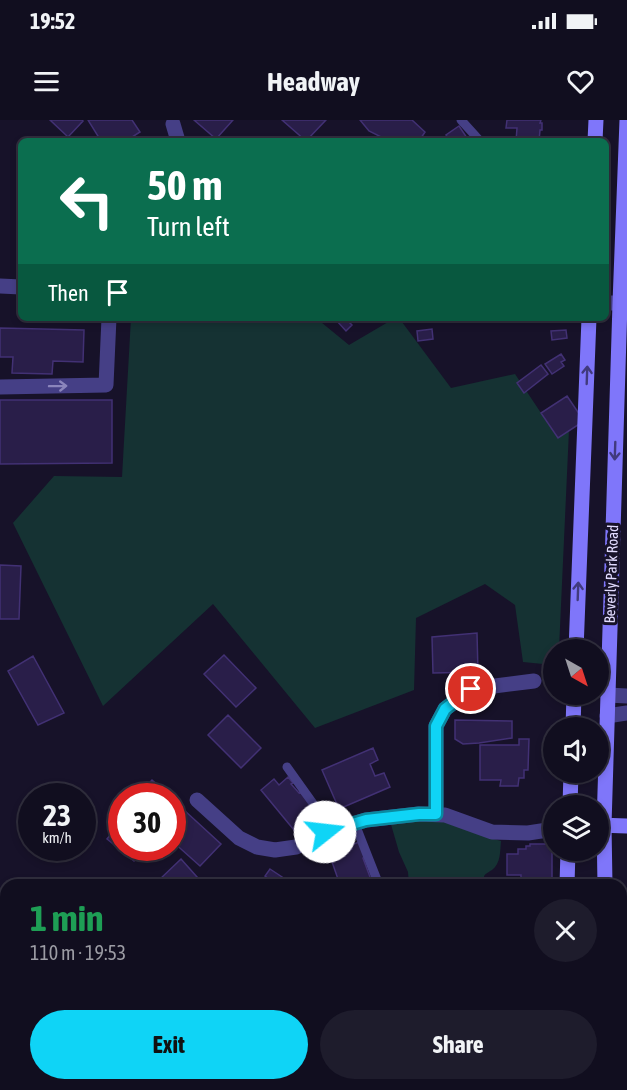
<!DOCTYPE html>
<html lang="en">
<head>
<meta charset="utf-8">
<style>
  :root { --surface:#110e1f; --page:#1e1c2c; --text:#f1f3f6; --muted:#9c9ca4; --line:#302e3d; --accent:#0fd4f6 }
  body { margin:0; font-family:"Asap Condensed",sans-serif; background:var(--page); color:var(--text); height:100vh; display:flex; flex-direction:column; font-size:22px; white-space:nowrap }
  * { box-sizing:border-box; margin:0 }
  p { font-size:20px; color:var(--muted) }
  .icon { flex:none; width:33px; height:33px; fill:none; stroke:currentColor; stroke-width:2; stroke-linecap:round; stroke-linejoin:round }
  .map { position:relative; flex:1; overflow:hidden }
  .sheet { position:absolute; left:0px; top:759px; width:627px; height:212px; display:flex; flex-direction:column; background:var(--surface); border-radius:18px 18px 0 0; box-shadow:0 3px 9px #0003,0 0 0 2px var(--line) }
  .sheet>* { flex:none }
  .guide { position:absolute; left:18px; top:18px; width:591px; height:183px; border-radius:9px; box-shadow:0 3px 9px #0003,0 0 0 2px var(--line); background:#0b6e4f; color:#fff; overflow:hidden }
  .needle { width:39px; rotate:141deg }
  .controls { position:absolute; left:543px; top:519px; display:grid; gap:12px }
  .controls a { display:grid; place-items:center; width:66px; height:66px; border-radius:50%; background:var(--surface); box-shadow:0 3px 9px #0003,0 0 0 2px var(--line); font-size:30px }
  .speed { position:absolute; left:18px; top:663px; display:flex; gap:12px; font-size:30px; font-weight:700; text-align:center }
  .speed>* { display:grid; place-content:center; width:78px; height:78px; border-radius:50%; background:var(--surface); box-shadow:0 3px 9px #0003,0 0 0 2px var(--line); line-height:1 }
  .speed small { font-size:15px; font-weight:400 }
  .speed .limit { border:9px solid #d22; background:#fff; color:#111 }
  .pin { position:absolute; display:grid; place-items:center; width:51px; height:51px; color:#fff; margin:-26px; border:3px solid #fff; border-radius:50%; box-shadow:0 2px 6px #0007 }
  .me { position:absolute; width:66px; margin:-33px; rotate:74deg; stroke-linejoin:round; filter:drop-shadow(0 0 4px #0008) }
  .turn { display:flex; align-items:center; gap:21px; height:126px; padding:0 30px; font-size:27px }
  .turn .icon { width:78px; height:78px; stroke-width:2.5 }
  .turn b { display:block; font-size:42px; line-height:51px }
  .then { display:flex; align-items:center; height:57px; padding:0 30px; background:#0003; gap:12px; font-size:22px }
  .round { display:grid; place-items:center; flex:none; width:63px; height:63px; border-radius:32px; background:var(--page) }
  .summary { display:flex; align-items:center; justify-content:space-between; height:102px; padding:0 30px }
  h1 { font-size:36px; font-weight:700; line-height:45px; color:#1e9e55 }
  .action { display:flex; gap:12px; margin-top:auto; padding:12px 30px }
  .action a { flex:1; height:69px; border-radius:36px; background:var(--accent); color:#111; font-size:24px; font-weight:700; line-height:69px; text-align:center }
  .action a+a { background:var(--page); color:var(--text) }
  .status { display:flex; justify-content:space-between; align-items:center; height:42px; padding:0 30px; background:var(--surface); direction:ltr }
  .status svg { height:16px; fill:currentColor }
  header { display:flex; justify-content:space-between; align-items:center; height:78px; padding:0 30px; background:var(--surface); font-size:27px; font-weight:700 }
  .map>svg:first-child { display:block }
  .green { fill:#153233 }
  .building { fill:#291e49; stroke:#423174; stroke-width:1.5 }
  .lines { fill:none; stroke-linecap:round; stroke-linejoin:round }
  .lane { stroke:#453f86; stroke-width:9 }
  .street { stroke:#453f86; stroke-width:15 }
  .secondary { stroke:#7f76fa; stroke-width:15 }
  .oneway { stroke:#413a7d }
  .oneway2 { stroke:#8b85bc }
  .route-casing { stroke:#0a8aa0; stroke-width:15 }
  .route { stroke:#0fd4f6; stroke-width:10 }
  .labels { text-anchor:middle; dominant-baseline:central; stroke-width:6; stroke-linejoin:round; paint-order:stroke }
  .street-label { font-size:15px; fill:#e1dbfe; stroke:#171229 }
</style>
</head>
<body>
<div class="status"><b>19:52</b><svg viewBox="0 0 49 12"><path d="M0 12V9h3v3zM5 12V6h3v6zM10 12V3h3v9zM15 12V0h3v12zM26 1h20v11H26zM47 4h2v5h-2z"/></svg></div>
<header><svg class="icon" aria-label="menu" viewBox="0 0 24 24"><path d="M4 6h16M4 12h16M4 18h16"/></svg>Headway<svg class="icon" aria-label="heart" viewBox="0 0 24 24"><path d="M12 20l-8-8c-3-5 5-10 8-4 3-6 11-1 8 4z"/></svg></header>
<div class="map">
<svg width="627" height="970" viewBox="0 0 627 970">
  <rect width="100%" height="100%" fill="#171229"/>
  <path class="green" d="M 131,198 L 316,198 L 349,225 L 395,198 L 399,198 L 451,268 L 515,254 L 555,314 L 569,310 L 559,529 L 554,530 L 553,545 L 523,542 L 515,485 L 485,464 L 416,498 L 414,570 L 315,608 L 213,484 L 103,586 L 13,403 L 54,356 L 122,357 Z
    M 438,699 L 487,717 L 501,721 C 500,731 501,743 492,750 C 489,752 486,753 484,756 L 485,765 L 409,765 L 408,752 L 399,732 L 390,701 Z"/>
  <path class="building" d="M 50,0 L 82,0 L 83,1 L 68,17 Z
    M 88,0 L 132,0 L 140,12 L 126,21 L 101,21 Z
    M 194,0 L 233,0 L 216,19 Z
    M 282,0 L 326,0 L 306,21 Z
    M 360,0 L 412,0 L 425,12 L 419,21 L 389,21 L 369,11 Z
    M 507,0 L 541,0 L 540,3 L 542,3 L 542,10 L 540,10 L 539,21 L 516,21 L 517,8 L 506,8 Z
    M 459,6 L 469,21 L 472,19 L 473,21 L 450,21 L 446,15 Z
    M 338,198 L 349,198 L 347,200 L 352,205 L 346,211 L 336,200 Z
    M 0,208 L 84,210 L 83,242 L 53,241 L 52,254 L 12,253 L 13,237 L 0,237 Z
    M 432,209 L 433,219 L 418,221 L 417,211 Z
    M 566,210 L 567,218 L 552,220 L 551,211 Z
    M 561,234 L 565,240 L 561,242 L 564,246 L 552,254 L 545,244 Z
    M 541,245 L 548,254 L 524,273 L 517,263 Z
    M 567,276 L 584,301 L 558,318 L 541,293 Z
    M 0,280 L 112,280 L 112,343 L 0,344 Z
    M 0,445 L 21,446 L 19,499 L 0,499 Z
    M 477,513 L 478,552 L 433,553 L 432,517 Z
    M 224,535 L 256,568 L 236,587 L 204,554 Z
    M 33,536 L 64,593 L 38,605 L 8,551 Z
    M 228,595 L 261,628 L 241,648 L 208,615 Z
    M 455,600 L 512,601 L 512,618 L 479,623 L 463,624 L 455,619 Z
    M 519,619 L 529,619 L 528,650 L 524,650 L 524,658 L 519,658 L 518,666 L 500,666 L 501,660 L 480,660 L 480,625 L 519,625 Z
    M 373,628 L 378,640 L 370,644 L 375,656 L 384,653 L 390,667 L 339,689 L 322,650 Z
    M 288,657 L 293,663 L 291,664 L 299,673 L 300,672 L 312,686 L 308,689 L 317,699 L 319,697 L 324,703 L 303,721 L 261,670 L 274,659 L 279,665 Z
    M 152,660 L 170,676 L 137,676 Z
    M 172,679 L 221,724 L 200,746 L 172,721 Z
    M 122,701 L 122,728 L 145,728 L 134,741 L 107,719 Z
    M 362,721 L 367,736 L 363,738 L 373,765 L 340,765 L 329,733 L 340,729 L 341,733 L 352,729 L 351,725 Z
    M 530,724 L 552,724 L 552,765 L 521,765 L 521,755 L 507,755 L 507,734 L 518,734 L 518,729 L 526,729 L 526,726 L 530,726 Z
    M 181,739 L 197,757 L 188,765 L 163,765 L 159,760 Z
    M 270,749 L 288,761 L 285,765 L 270,765 L 272,761 L 265,756 Z
    M 9,964 L 50,964 L 52,965 L 48,970 L 4,970 Z"/>
  <g class="lines">
    <path class="lane" d="M 461,0 L 480,21
      M 287,647 L 332,710
      M 355,704 L 379,765"/>
    <path class="street" d="M 173,4 L 178,21
      M 0,166 L 21,167
      M 606,183 L 620,183
      M 0,267 L 106,265 L 109,198
      M 608,575 L 627,576
      M 607,596 L 627,593
      M 197,680 L 239,718 L 257,727 L 275,730 L 296,727 L 325,712 L 366,700 L 419,694 L 445,695 L 492,712 L 528,713 L 554,709
      M 436,694 L 436,606 L 445,589 L 471,569 L 534,561
      M 0,817 L 6,821
      M 621,947 L 627,944"/>
    <path class="secondary" d="M 595,21 L 596,0
      M 576,530 L 589,198
      M 573,608 L 574,574
      M 570,686 L 571,652
      M 598,705 L 627,706
      M 567,765 L 568,730
      M 605,765 L 604,705 L 620,183 L 627,0
      M 566,970 L 567,964
      M 608,970 L 608,964"/>
  </g>
  <defs><path id="oneway-shaft" d="M-6 0H5M1.5-3L5.5 0L1.5 3" fill="none" stroke-width="1.6" stroke-linecap="round" stroke-linejoin="round" transform="scale(1.5)"/></defs>
  <g class="oneway">
    <use href="#oneway-shaft" transform="translate(587 255) rotate(-88)"/>
    <use href="#oneway-shaft" transform="translate(615 331) rotate(92)"/>
    <use href="#oneway-shaft" transform="translate(578 471) rotate(-88)"/>
  </g>
  <use class="oneway2" href="#oneway-shaft" transform="translate(58 266) rotate(-1)"/>
  <g class="lines">
    <defs>
      <path id="route" d="M 325,712 L 366,700 L 419,694 L 436,694 L 436,606 L 445,589 L 471,569"/>
    </defs>
    <use href="#route" class="route-casing"/>
    <use href="#route" class="route"/>
  </g>
  <g class="labels">
    <g class="street-label">
      <text transform="translate(611 454) rotate(-88)">Beverly Park Road</text>
    </g>
  </g>
</svg>
<div class="controls">
<a><svg class="needle" viewBox="-14 -14 28 28"><path d="M0-13l5 13h-10z" fill="#e53935"/><path d="M0 13l5-13h-10z" fill="#9c9ca4"/></svg></a>
<a><svg class="icon" aria-label="sound" viewBox="0 0 24 24"><path d="M4 9h4l5-4v14l-5-4H4zM17 9q2 3 0 6"/></svg></a>
<a><svg class="icon" aria-label="layers" viewBox="0 0 24 24"><path d="M12 4l9 5-9 5-9-5zM3 14l9 5 9-5"/></svg></a>
</div>
<div class="speed"><div>23<small>km/h</small></div><div class="limit">30</div></div>
<div class="pin" style="left:471px;top:569px;background:#d93025"><svg class="icon" aria-label="arrive" viewBox="0 0 24 24"><path d="M6 21V4h12l-3 4 3 4H6"/></svg></div>
<svg class="me" style="left:325px;top:712px" viewBox="-20 -20 40 40"><circle r="19" fill="#fff"/><path d="M0-13L10 11 0 6-10 11z" fill="#0fd4f6"/></svg>
<div class="guide">
<div class="turn"><svg class="icon" aria-label="left" viewBox="0 0 24 24"><path d="M17 20v-9H6M10 6l-5 5 5 5"/></svg><div><b>50 m</b>Turn left</div></div>
<div class="then">Then<svg class="icon" aria-label="arrive" viewBox="0 0 24 24"><path d="M6 21V4h12l-3 4 3 4H6"/></svg></div>
</div>
<section class="sheet">
<div class="summary"><div><h1>1 min</h1><p>110 m · 19:53</p></div><a class="round"><svg class="icon" aria-label="close" viewBox="0 0 24 24"><path d="M6 6l12 12M18 6L6 18"/></svg></a></div>
<div class="action"><a>Exit</a><a>Share</a></div>
</section>
</div>
</body>
</html>
